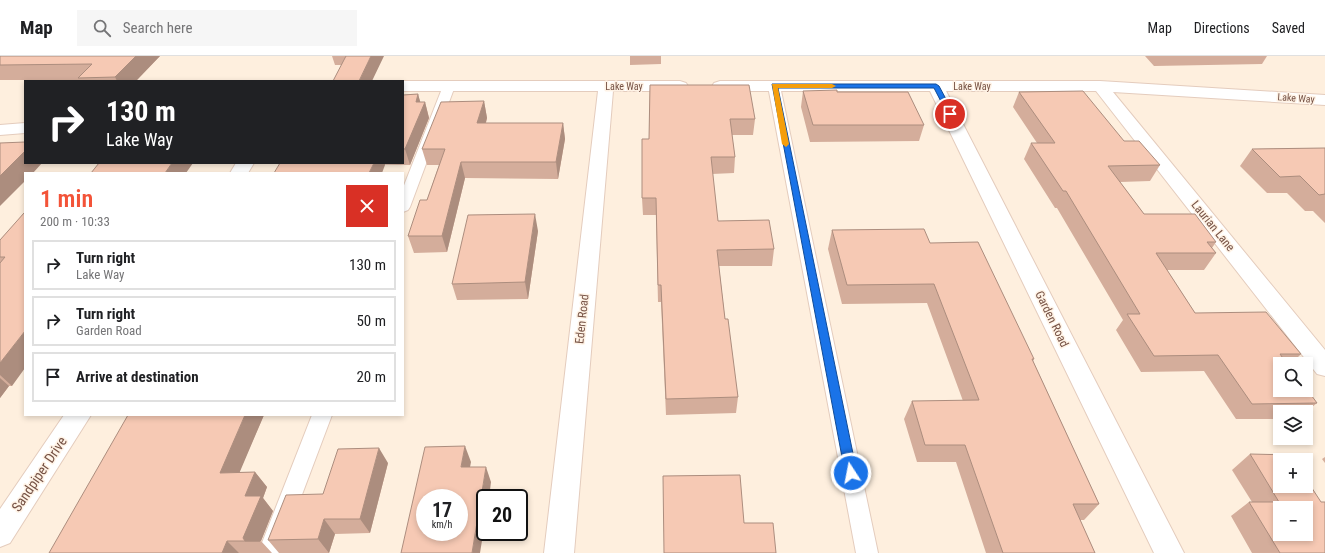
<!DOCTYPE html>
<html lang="en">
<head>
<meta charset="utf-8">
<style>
  :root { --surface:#fff; --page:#f6f6f6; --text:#202124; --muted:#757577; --line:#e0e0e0; --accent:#f35338 }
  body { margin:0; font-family:"Roboto Condensed",sans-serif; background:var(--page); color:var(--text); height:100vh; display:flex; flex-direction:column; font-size:15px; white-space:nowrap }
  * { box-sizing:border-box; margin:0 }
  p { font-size:13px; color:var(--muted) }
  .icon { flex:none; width:22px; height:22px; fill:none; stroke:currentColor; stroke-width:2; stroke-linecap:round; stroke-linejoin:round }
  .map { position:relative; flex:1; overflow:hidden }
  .side { position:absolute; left:24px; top:116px; width:380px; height:244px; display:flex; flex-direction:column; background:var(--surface); border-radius:0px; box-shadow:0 2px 6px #0003 }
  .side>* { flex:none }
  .hud { position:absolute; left:24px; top:24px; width:380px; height:84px; border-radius:0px; box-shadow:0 2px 6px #0003; background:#202124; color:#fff; overflow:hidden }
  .tools { position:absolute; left:1273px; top:301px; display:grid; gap:8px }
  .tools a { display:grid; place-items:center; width:40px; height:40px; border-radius:0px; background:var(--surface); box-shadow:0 2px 6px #0003; font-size:20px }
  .speed { position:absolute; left:416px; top:433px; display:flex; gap:8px; font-size:20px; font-weight:700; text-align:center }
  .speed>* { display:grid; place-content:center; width:52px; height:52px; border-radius:50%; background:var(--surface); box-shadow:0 2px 6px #0003; line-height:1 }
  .speed small { font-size:10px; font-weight:400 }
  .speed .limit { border:2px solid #111; border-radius:6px; background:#fff; color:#111 }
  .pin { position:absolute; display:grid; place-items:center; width:34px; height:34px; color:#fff; margin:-17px; border:2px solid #fff; border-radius:50%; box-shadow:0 1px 4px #0007 }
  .me { position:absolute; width:44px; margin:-22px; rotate:349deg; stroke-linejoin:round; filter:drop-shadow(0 0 3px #0008) }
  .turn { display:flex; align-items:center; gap:14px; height:84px; padding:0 16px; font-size:18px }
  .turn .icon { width:52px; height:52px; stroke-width:2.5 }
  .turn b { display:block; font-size:28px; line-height:34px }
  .round { display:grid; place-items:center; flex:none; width:42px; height:42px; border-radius:0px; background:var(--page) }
  .overview { display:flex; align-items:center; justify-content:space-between; height:68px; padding:0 16px }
  h1 { font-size:24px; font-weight:600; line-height:30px; color:var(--accent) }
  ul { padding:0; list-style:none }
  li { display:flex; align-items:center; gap:12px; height:50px; margin:0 8px 6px; padding:0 8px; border:2px solid var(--line); border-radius:0px }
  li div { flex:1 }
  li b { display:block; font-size:15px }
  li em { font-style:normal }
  header { display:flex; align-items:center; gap:24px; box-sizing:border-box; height:56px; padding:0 20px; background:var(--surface); border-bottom:1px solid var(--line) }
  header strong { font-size:19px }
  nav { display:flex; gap:22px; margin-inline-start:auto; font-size:14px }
  .search { width:280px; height:36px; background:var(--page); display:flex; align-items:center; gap:10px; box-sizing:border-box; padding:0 14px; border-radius:0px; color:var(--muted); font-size:15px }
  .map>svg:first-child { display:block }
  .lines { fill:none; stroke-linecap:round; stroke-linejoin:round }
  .service-casing { stroke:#e4ccbd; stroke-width:2 }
  .minor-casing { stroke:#e4ccbd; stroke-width:2 }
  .service { fill:#fff; fill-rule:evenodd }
  .minor { fill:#fff; fill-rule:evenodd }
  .wall { fill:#d4ad9b }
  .shaded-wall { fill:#ac8d7e }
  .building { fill:#f6c9b4; stroke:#ac8d7e; fill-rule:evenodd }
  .route { fill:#1a73e8; stroke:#114b97 }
  .slow { fill:#f59e0b }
  .labels { text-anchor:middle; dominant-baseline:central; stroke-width:3; stroke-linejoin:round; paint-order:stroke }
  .far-street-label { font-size:10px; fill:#765245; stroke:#fff3e6 }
  .street-label { font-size:12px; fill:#765245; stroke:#fff3e6 }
  .near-street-label { font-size:14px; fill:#765245; stroke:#fff3e6 }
</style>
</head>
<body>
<header>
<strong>Map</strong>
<div class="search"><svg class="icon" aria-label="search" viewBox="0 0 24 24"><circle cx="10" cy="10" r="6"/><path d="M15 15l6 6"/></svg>Search here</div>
<nav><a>Map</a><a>Directions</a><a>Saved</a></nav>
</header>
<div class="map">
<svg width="1325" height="497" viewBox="0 0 1325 497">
  <rect width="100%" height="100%" fill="#feefde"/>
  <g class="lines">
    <defs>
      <path id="service" d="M 449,26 L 453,27 L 455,30 L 410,151 L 408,154 L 403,156 L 403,132 L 443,30 L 445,27 Z
        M 774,26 L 778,27 L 780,30 L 878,497 L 856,497 L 768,30 L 770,27 Z
        M 312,359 L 332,359 L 280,497 L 258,497 Z"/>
      <path id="minor" d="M 403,25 L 680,25 L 686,27 L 688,30 L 686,33 L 680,35 L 613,35 L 574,497 L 544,497 L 598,35 L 403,35 Z
        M 720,25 L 1100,25 L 1325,39 L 1325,49 L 1113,36 L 1325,294 L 1325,320 L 1317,318 L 1096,35 L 946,35 L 1184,497 L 1154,497 L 930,35 L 720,35 L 714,33 L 712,30 L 714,27 Z
        M 25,67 L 25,77 L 0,79 L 0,69 Z
        M 236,107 L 254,107 L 248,117 L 230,117 Z
        M 64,359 L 91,359 L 10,487 L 0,491 L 0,453 Z"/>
    </defs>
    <use href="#service" class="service-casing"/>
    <use href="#minor" class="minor-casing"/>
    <use href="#service" class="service"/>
    <use href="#minor" class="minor"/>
  </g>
  <path class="wall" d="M 0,0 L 160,0 L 136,25 L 80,25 L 80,24 L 0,24 Z
    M 332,0 L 384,0 L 341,9 L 335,9 Z
    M 630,0 L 661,0 L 661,8 L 630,9 Z
    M 1145,0 L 1267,0 L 1262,8 L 1154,10 Z
    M 650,29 L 755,63 L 753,79 L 732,79 L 735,101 L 734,117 L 712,118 L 718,165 L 774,193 L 772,210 L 719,210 L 725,263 L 738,341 L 736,357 L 666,359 L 661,246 L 658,246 L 656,159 L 643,159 L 642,142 L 649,83 Z
    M 803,35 L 837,36 L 924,69 L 919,85 L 810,86 L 801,51 Z
    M 1019,36 L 1124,85 L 1160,109 L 1150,125 L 1120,126 L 1144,158 L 1216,186 L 1212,192 L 1216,197 L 1204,214 L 1167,214 L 1195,257 L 1301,298 L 1291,308 L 1280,308 L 1317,347 L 1306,356 L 1280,356 L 1280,363 L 1236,363 L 1204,315 L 1141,316 L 1116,274 L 1123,264 L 1057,152 L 1055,152 L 1024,103 L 1031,87 L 1037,87 L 1013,51 Z
    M 418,38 L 420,46 L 425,46 L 429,62 L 410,109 L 280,107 L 403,107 L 403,39 Z
    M 484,45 L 487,62 L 486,67 L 563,67 L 565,83 L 558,123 L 465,122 L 447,196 L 414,197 L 408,180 L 427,144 L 439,109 L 427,109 L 422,93 Z
    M 1325,92 L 1325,167 L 1313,155 L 1305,155 L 1287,137 L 1267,137 L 1240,110 L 1252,93 Z
    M 25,157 L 12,330 L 9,330 L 0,342 L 0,184 Z
    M 832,174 L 930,187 L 1034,303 L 1033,305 L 1099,448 L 1084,464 L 1080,464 L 1095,497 L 986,497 L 956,406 L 917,406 L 904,363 L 912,345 L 963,345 L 927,247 L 842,248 L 828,193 Z
    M 538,175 L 528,243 L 457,244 L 452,228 Z
    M 264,359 L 239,416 L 255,416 L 267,431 L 263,442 L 273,455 L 261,485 L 272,497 L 49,497 Z
    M 1250,398 L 1325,497 L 1252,497 L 1231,460 L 1249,446 L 1252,446 L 1232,414 Z
    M 1325,401 L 1325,407 L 1322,403 Z
    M 388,407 L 370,477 L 335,478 L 329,497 L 279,497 L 268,484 L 323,438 Z"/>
  <path class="shaded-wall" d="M 136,0 L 160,0 L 136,25 L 117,25 L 115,21 Z
    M 371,0 L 384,0 L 372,25 L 359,25 Z
    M 418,38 L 422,52 L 425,46 L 429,62 L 410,109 L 405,93 L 416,46 Z
    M 484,45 L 487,62 L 481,83 L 477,67 Z
    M 563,67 L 565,83 L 558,123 L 556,106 Z
    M 25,95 L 25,107 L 42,107 L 33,117 L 25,117 L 25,125 L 0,150 L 0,120 Z
    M 461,106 L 465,122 L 447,196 L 442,180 Z
    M 172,107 L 193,107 L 186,117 L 165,117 Z
    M 374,107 L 385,107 L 385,109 L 382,117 L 369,117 Z
    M 535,158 L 538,175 L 528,243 L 525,226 Z
    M 25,275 L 25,312 L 12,330 L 0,319 L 0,307 Z
    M 0,322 L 9,330 L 0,342 Z
    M 245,359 L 264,359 L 233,432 L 220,417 Z
    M 465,390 L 471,406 L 467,427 L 461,411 Z
    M 379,392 L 388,407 L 370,477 L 360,463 Z
    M 486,411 L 491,426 L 489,442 L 485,442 L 485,466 L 480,497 L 472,497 Z
    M 255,416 L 267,431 L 263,442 L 273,455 L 261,485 L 245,485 L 243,482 L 245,440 Z
    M 324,463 L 335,478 L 329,497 L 318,483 Z
    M 227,485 L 239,497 L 222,497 Z"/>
  <path class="building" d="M 0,0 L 136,0 L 115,21 L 78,22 L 92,8 L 0,9 Z
    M 346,0 L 371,0 L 359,25 L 333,25 Z
    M 650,29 L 749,29 L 755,63 L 730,63 L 735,101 L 711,101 L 718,165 L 769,164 L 774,193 L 717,194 L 725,263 L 728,263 L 738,341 L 666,343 L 661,229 L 658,229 L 656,142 L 642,142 L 642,83 L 649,83 Z
    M 837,34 L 837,36 L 908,36 L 924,69 L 813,69 L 803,35 Z
    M 1083,35 L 1124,85 L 1139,85 L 1160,109 L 1108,110 L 1144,158 L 1195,158 L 1216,186 L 1207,186 L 1216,197 L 1156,197 L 1195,257 L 1266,256 L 1301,298 L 1280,298 L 1287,308 L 1280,308 L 1280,334 L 1306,334 L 1306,332 L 1317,347 L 1252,348 L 1218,299 L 1154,300 L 1127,258 L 1140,258 L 1066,135 L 1063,135 L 1031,87 L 1055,87 L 1019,36 Z
    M 418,38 L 416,46 L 425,46 L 405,93 L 403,93 L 403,39 Z
    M 484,45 L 477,67 L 563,67 L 556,106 L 461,106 L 442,180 L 408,180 L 420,144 L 427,144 L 445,93 L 422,93 L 441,46 Z
    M 25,86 L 25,95 L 0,120 L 0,87 Z
    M 1325,92 L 1325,138 L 1319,139 L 1300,120 L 1280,121 L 1252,93 Z
    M 99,107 L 172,107 L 165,117 L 91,117 Z
    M 280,107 L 374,107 L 369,117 L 274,117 Z
    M 24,157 L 25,157 L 25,275 L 0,307 L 0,207 L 5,201 L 0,201 L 0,184 Z
    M 535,158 L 525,226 L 452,228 L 468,159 Z
    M 924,173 L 930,187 L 978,186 L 1034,303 L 1032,303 L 1099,448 L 1073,448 L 1095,497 L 1003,497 L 965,389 L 925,389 L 912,345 L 979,344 L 934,228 L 847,229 L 832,174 Z
    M 128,359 L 245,359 L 220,417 L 255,416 L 245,440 L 261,440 L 243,482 L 245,485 L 260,485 L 227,485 L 222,497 L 49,497 Z
    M 465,390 L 461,411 L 486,411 L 472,497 L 401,497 L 425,391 ZM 425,442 L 459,442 L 459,476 L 425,476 Z
    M 379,392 L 360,463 L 324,463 L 318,483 L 268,484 L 286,439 L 323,438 L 338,393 Z
    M 1250,398 L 1290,399 L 1293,404 L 1280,404 L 1280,430 L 1306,430 L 1306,423 L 1321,446 L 1325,446 L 1325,497 L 1280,497 L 1249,446 L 1279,446 ZM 1280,452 L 1306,452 L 1306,478 L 1280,478 Z
    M 740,419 L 744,467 L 773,467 L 776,497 L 664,497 L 663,420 Z"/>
  <path class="route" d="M 772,28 L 936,28 L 939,30 L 954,58 L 948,59 L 934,32 L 778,32 L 857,417 L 855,421 L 851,422 L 847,421 L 845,417 Z"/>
  <path class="slow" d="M 772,28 L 832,28 L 836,30 L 832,32 L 778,32 L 789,88 L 786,91 L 782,88 Z"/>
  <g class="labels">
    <g class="far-street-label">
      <text x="624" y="30">Lake Way</text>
      <text x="972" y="30">Lake Way</text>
      <text transform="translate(1296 42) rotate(4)">Lake Way</text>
    </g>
    <g class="street-label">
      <text transform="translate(1213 170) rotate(51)">Laurian Lane</text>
      <text transform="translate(582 263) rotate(-84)">Eden Road</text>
      <text transform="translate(1052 263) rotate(64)">Garden Road</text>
    </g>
    <g class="near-street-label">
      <text transform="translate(39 418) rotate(-56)">Sandpiper Drive</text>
    </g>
  </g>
</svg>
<div class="tools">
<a><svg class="icon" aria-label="search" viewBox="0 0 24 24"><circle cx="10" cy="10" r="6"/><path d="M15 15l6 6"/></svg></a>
<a><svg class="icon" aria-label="layers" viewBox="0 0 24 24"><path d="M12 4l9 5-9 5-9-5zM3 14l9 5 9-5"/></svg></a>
<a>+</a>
<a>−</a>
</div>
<div class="speed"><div>17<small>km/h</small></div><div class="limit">20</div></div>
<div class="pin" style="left:950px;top:58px;background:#d93025"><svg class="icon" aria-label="arrive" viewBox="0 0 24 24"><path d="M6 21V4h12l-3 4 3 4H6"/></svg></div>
<svg class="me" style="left:851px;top:417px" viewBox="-20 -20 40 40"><circle r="17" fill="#1a73e8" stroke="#fff" stroke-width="3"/><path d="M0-11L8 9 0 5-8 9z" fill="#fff"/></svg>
<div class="hud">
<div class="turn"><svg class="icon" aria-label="right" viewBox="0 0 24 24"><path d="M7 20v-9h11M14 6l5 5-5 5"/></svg><div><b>130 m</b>Lake Way</div></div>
</div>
<section class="side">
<div class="overview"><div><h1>1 min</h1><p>200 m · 10:33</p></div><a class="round" style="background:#d93025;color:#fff"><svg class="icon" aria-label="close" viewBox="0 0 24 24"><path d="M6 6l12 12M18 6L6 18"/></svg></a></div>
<ul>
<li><svg class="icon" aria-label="right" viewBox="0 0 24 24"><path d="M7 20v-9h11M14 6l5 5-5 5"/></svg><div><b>Turn right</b><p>Lake Way</p></div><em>130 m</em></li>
<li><svg class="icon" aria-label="right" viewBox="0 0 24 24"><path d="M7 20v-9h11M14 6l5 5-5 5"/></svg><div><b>Turn right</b><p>Garden Road</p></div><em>50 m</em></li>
<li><svg class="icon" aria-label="arrive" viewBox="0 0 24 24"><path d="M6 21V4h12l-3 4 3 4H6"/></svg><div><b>Arrive at destination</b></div><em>20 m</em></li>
</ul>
</section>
</div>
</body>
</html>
